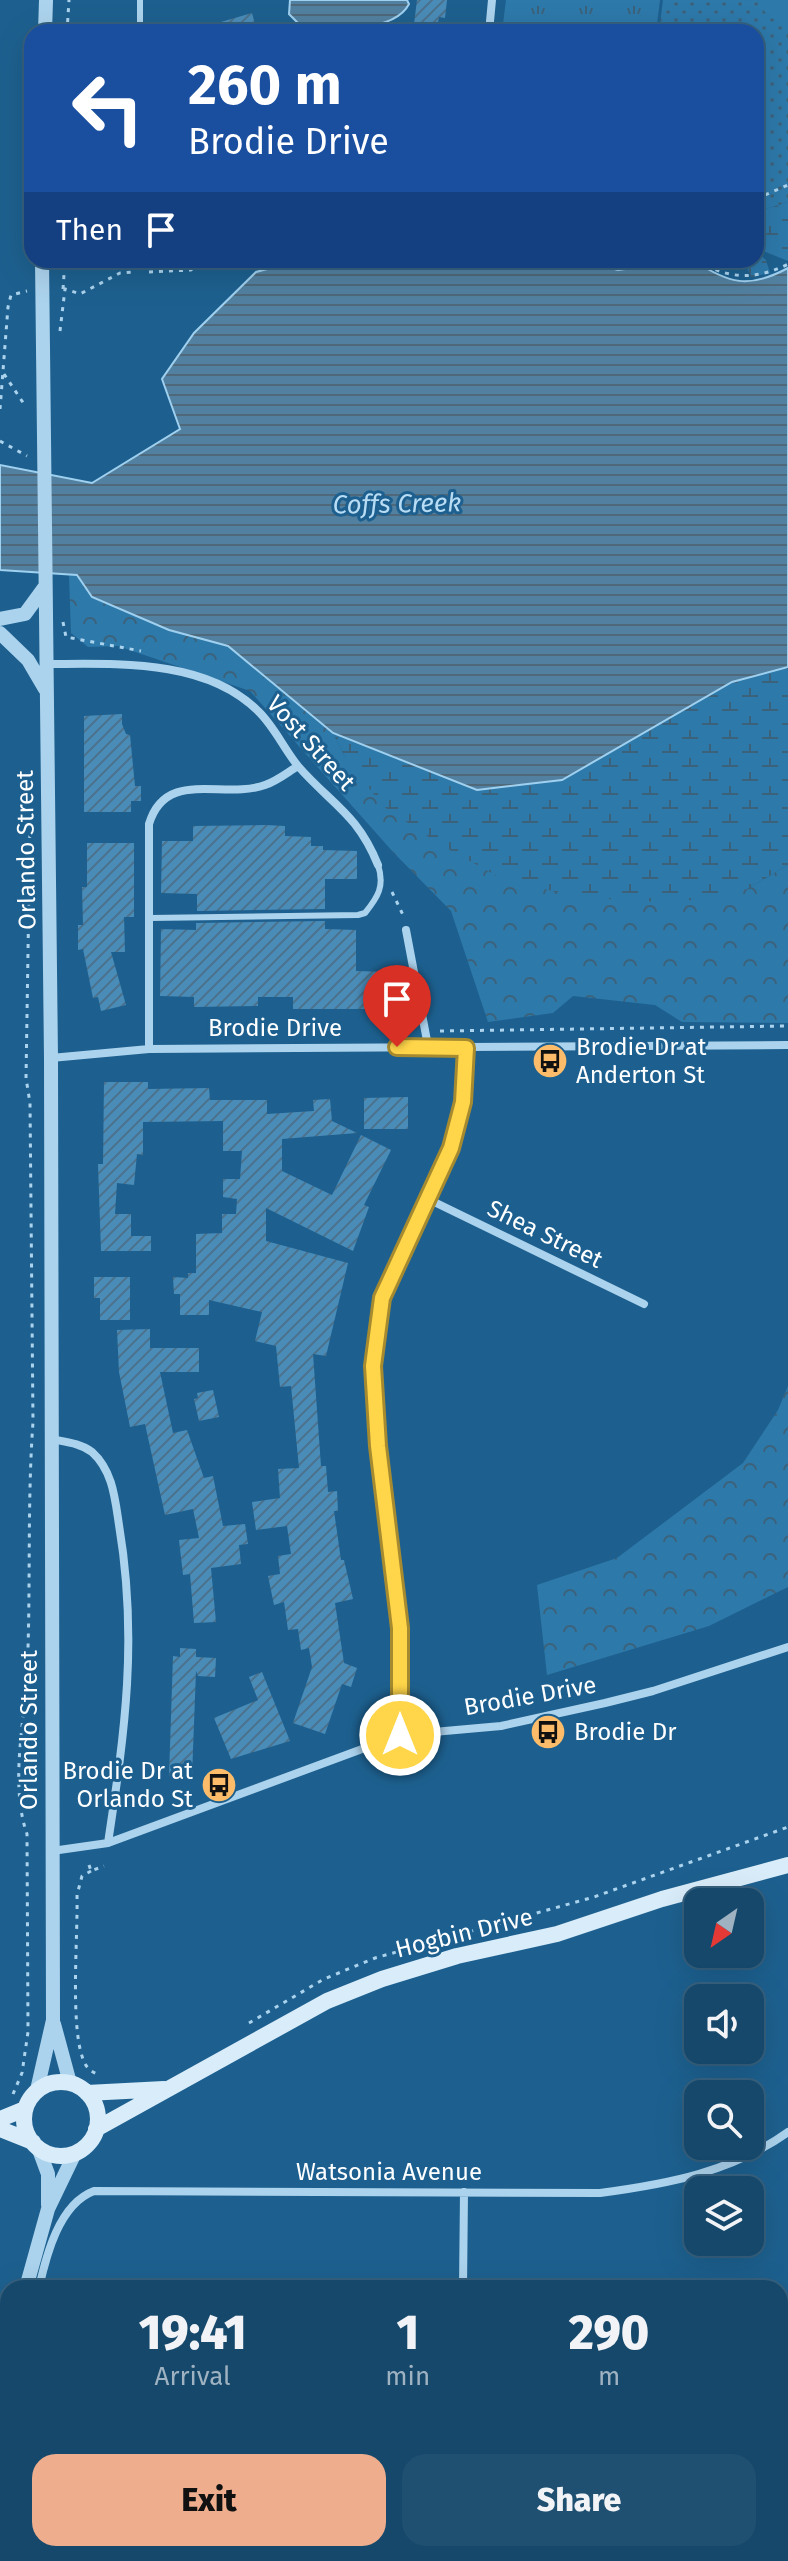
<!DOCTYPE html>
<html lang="en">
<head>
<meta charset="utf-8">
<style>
  :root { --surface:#16486b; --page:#1f4f71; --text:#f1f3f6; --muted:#9eb2c1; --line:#35607e; --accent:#eead8d }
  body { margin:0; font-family:"Fira Sans",sans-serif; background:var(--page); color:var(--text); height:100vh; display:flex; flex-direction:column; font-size:30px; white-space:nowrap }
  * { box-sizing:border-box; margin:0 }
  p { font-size:26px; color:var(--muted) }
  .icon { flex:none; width:44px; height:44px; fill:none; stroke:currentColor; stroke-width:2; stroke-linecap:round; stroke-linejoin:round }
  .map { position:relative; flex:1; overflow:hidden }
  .panel { position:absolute; left:0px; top:2280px; width:788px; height:282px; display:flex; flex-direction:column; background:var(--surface); border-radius:24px 24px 0 0; box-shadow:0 8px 32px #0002,0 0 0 2px var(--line) }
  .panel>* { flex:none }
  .top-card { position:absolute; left:24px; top:24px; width:740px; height:244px; border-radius:24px; box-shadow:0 8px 32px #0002,0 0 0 2px var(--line); background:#1a4fa0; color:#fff; overflow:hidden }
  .needle { width:52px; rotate:214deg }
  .tools { position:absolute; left:684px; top:1888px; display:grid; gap:16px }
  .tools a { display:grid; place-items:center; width:80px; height:80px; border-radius:16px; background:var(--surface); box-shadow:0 8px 32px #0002,0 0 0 2px var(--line); font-size:40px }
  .pin { position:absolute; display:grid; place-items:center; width:68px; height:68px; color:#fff; margin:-82px -34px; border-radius:50% 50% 50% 0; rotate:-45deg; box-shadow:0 0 8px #0007 }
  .pin .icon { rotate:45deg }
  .me { position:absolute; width:88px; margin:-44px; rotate:0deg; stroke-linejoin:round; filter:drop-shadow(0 0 6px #0008) }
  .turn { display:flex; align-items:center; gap:28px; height:168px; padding:0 32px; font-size:36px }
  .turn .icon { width:104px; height:104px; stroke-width:2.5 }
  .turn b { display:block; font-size:56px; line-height:68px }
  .then { display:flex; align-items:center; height:76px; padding:0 32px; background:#0003; gap:16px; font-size:30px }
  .eta { display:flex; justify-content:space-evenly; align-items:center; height:136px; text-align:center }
  .eta b { font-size:48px; font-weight:800; line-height:56px }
  .action { display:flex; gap:16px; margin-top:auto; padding:16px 32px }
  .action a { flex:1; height:92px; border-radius:24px; background:var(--accent); color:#111; font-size:32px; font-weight:800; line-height:92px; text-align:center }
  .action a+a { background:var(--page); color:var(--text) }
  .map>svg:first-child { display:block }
  .grass { fill:url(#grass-tufts) }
  .forest { fill:url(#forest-crowns) }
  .wetland { fill:url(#wetland-marsh) }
  .park { fill:url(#park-dots) }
  .pitch { fill:#2d79aa }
  .water { fill:url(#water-rules); stroke:#9fd0ef; stroke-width:2 }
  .building { fill:url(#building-hatch) }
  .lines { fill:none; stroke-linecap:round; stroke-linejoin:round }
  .path { stroke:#acd3ed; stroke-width:3; stroke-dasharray:4 6; stroke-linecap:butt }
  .service { stroke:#acd3ed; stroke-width:6 }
  .minor { stroke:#acd3ed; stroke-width:8 }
  .tertiary { stroke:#acd3ed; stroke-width:14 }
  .secondary { stroke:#d8ecfa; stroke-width:16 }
  .route-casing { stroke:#a68a30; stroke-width:20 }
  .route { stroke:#ffd54a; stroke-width:14 }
  .labels { text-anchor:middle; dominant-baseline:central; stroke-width:6; stroke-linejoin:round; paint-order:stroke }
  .street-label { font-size:24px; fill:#fff; stroke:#1d608f }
  .poi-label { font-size:24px; fill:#fff; stroke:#1d608f; text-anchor:start }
  .water-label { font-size:26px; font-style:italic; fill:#b8dcf4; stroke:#1d608f }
</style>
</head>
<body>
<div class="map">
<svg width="788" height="2561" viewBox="0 0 788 2561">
  <defs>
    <pattern id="grass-tufts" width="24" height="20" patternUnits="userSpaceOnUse" patternTransform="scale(2)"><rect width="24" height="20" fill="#2d79aa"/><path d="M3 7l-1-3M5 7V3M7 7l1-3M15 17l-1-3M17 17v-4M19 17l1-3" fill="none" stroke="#3c627b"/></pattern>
    <pattern id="forest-crowns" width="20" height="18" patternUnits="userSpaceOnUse" patternTransform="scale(2)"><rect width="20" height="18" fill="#2d79aa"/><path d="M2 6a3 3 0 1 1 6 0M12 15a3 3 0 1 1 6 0" fill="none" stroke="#3c627b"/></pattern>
    <pattern id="wetland-marsh" width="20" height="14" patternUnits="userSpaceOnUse" patternTransform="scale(2)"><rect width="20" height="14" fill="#2d79aa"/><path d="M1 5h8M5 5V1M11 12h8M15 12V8" fill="none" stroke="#3c627b"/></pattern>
    <pattern id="park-dots" width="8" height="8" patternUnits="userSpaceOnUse" patternTransform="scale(2)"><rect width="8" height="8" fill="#2d79aa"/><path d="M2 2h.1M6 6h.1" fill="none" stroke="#3c627b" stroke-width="1.8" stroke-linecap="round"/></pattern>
    <pattern id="water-rules" width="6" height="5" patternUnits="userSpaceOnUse" patternTransform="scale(2)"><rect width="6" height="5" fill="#5280a0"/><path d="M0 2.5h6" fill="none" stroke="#4f697a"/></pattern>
    <pattern id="building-hatch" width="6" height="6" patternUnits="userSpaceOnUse" patternTransform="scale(2)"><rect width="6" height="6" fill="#4a8cb8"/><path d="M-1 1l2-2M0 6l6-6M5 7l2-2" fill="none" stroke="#4b728d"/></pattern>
  </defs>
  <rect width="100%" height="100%" fill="#1d608f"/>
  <path class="grass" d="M 506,0 L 660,0 L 656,32 L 502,32 Z"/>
  <path class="forest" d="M 69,575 L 78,575 L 169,630 L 228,646 L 333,733 L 345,757 L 747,889 L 788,865 L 788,1023 L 682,1022 L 655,1005 L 573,996 L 553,1013 L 488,1022 L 451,911 L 393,852 L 250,691 L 118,646 L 88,647 L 71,633 Z
    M 788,1386 L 788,1587 L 709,1626 L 547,1675 L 537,1585 L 617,1558 L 743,1463 L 778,1410 Z
    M 50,2554 L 233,2554 L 245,2561 L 49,2561 Z"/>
  <path class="wetland" d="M 788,202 L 788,261 L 756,248 L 756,212 Z
    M 758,253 L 766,260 L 770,273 L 751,277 L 746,265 L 749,260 L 756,260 Z
    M 599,260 L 687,260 L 618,270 Z
    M 788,667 L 788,865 L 747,889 L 676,903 L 574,897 L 497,876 L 439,844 L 383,806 L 345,757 L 333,733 L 477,790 L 562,780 L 732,682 Z"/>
  <path class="park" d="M 663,0 L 788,0 L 788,202 L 756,212 L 756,32 L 659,32 Z"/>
  <path class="pitch" d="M 757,0 L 788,0 L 788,31 L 765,12 Z"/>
  <path class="water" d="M 290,0 L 407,0 L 409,4 C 395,32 327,33 300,25 L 289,14 Z
    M 301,260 L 579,260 L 618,270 L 693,260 C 729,284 749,289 788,268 L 788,667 L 732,682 L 562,780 L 477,790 L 333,733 L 228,646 L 169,630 L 92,597 L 77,575 L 0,570 L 0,465 L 92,483 L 180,429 L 162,379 L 194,333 L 256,272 Z"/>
  <path class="building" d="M 417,0 L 447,0 L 445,18 L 439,17 L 437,28 L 414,24 Z
    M 252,13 L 257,32 L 201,32 L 200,28 Z
    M 122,714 L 122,724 L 126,734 L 130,735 L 135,786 L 141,786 L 141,801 L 131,801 L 131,812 L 84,812 L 84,716 Z
    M 266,825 L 285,826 L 285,836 L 311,837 L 311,846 L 323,846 L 323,850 L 357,851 L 357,879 L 325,879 L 325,909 L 197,911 L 197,894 L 161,893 L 162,841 L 193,841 L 193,826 Z
    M 87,843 L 134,843 L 134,917 L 124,917 L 125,952 L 111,952 L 126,1005 L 101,1011 L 98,997 L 93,998 L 83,949 L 78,950 L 78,925 L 83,925 L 82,887 L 87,887 Z
    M 325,921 L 325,929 L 356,930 L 356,971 L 389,972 L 389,1009 L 293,1009 L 293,997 L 258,997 L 258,1006 L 194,1007 L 194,997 L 160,996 L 161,929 L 196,930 L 196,923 Z
    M 104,1082 L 148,1082 L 148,1089 L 209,1088 L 210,1100 L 267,1100 L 267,1114 L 314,1111 L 313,1100 L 330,1099 L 332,1121 L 357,1133 L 282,1139 L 282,1171 L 332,1195 L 361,1135 L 391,1150 L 364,1205 L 369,1207 L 353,1251 L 266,1208 L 266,1241 L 348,1263 L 326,1356 L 313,1354 L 321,1466 L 326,1466 L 328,1492 L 337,1491 L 338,1511 L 334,1511 L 341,1560 L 344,1560 L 353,1599 L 335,1603 L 344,1663 L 357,1668 L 351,1687 L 342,1684 L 325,1734 L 293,1723 L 312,1667 L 309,1648 L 301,1650 L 298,1629 L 288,1630 L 284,1602 L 274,1605 L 268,1576 L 280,1574 L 278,1556 L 291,1554 L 287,1526 L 256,1530 L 252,1502 L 280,1498 L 278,1469 L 299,1468 L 291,1386 L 280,1387 L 276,1346 L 255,1341 L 262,1312 L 209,1300 L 209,1315 L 180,1315 L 180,1294 L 174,1294 L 173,1277 L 188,1278 L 188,1273 L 196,1273 L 196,1234 L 222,1233 L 222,1214 L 236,1214 L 237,1199 L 223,1197 L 223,1179 L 240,1179 L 242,1151 L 223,1151 L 223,1121 L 143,1122 L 143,1155 L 137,1154 L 134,1185 L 117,1183 L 115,1214 L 131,1214 L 131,1236 L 151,1236 L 151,1251 L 101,1251 L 98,1164 L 103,1164 Z
    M 408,1097 L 408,1129 L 364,1129 L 364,1098 Z
    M 94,1277 L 130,1277 L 130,1320 L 100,1320 L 100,1298 L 94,1298 Z
    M 150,1329 L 150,1348 L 199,1348 L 199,1372 L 160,1372 L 173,1433 L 187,1430 L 204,1478 L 213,1476 L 223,1526 L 245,1524 L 248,1544 L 239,1545 L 241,1564 L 211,1568 L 216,1622 L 194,1623 L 190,1574 L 183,1575 L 179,1540 L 199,1538 L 193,1509 L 165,1515 L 145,1424 L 130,1427 L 119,1372 L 117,1330 Z
    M 213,1390 L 219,1417 L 199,1421 L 194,1399 L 198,1398 L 197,1393 Z
    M 180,1648 L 196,1649 L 196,1657 L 216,1658 L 215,1677 L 198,1676 L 196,1671 L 192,1776 L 169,1776 L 173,1656 L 180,1657 Z
    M 262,1672 L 290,1741 L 231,1759 L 214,1718 L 258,1700 L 249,1677 Z"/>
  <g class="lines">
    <path class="path" d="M 67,32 L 69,0
      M 756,199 L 788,185
      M 333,260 L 333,270
      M 698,260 C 727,280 757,280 788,264
      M 149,272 L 191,270 L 201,260
      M 63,289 L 65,260
      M 60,331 L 65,289 L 80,294 L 120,273 L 133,272
      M 4,374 L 26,407
      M 0,409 L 8,307 L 11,295 L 27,291
      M 0,441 L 27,456
      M 63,622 L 66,637 L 141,651
      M 392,892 L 404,917
      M 440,1031 L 788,1026
      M 89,1865 L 91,1871 L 104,1866
      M 91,1871 L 82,1876 L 77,1895 C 78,1936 70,2025 83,2059 C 86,2068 91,2072 100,2075
      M 249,2023 L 324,1979 L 375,1958 L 594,1897 L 788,1827
      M 13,2094 L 22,2073 L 28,2032 L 27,1834 C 10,1785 24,1725 27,1674 C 31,1590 27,1506 33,1422 L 30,1103 L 26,1078 L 30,826"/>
    <path class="service" d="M 140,32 L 140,0
      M 141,260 L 141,263
      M 150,918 L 358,915 L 365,913 C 378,897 385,886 378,865"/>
    <path class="minor" d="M 489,32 L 492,0
      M 46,664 C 115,664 205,658 258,711 C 274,726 284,749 298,766 C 331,804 357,813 378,865
      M 406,930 L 428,1046
      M 149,1049 L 149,824 C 166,768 223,800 265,785 C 277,781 288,772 298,766
      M 51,1058 L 149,1049 L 788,1045
      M 428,1199 L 644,1304
      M 51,1439 C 65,1442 80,1443 92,1452 C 113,1471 115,1499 119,1525 C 138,1639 125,1730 108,1843
      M 400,1735 L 400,1628 L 378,1446 L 373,1366 L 382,1298 L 451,1148 L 463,1102 L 466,1048
      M 52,1851 L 108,1843 L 400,1735 L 501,1726 L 605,1703 L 653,1691 L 788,1647
      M 39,2288 C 46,2256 59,2204 94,2191 L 600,2193 C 668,2184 732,2172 788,2132
      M 463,2288 L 464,2192
      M 780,2413 L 788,2413
      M 772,2554 L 785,2561"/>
    <path class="tertiary" d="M 45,32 L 46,0
      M 0,619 L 25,614 L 44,588
      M 0,633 L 28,660 L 45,689
      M 54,2024 L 70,2083
      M 37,2090 L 53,2020 L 51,1058 L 42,260
      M 38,2147 L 48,2174 L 48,2205
      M 26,2288 L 48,2209 L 75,2153
      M 0,2523 L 8,2452"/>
    <path class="secondary" d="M24 2119a37 37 0 1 1 74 0a37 37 0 1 1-74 0Z
      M 87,2093 L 164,2089
      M 0,2119 L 25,2109
      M 0,2129 L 33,2142
      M 96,2129 L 327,2001 L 382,1979 L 457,1956 L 557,1934 L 662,1899 L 788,1865"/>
  </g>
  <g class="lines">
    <defs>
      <path id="route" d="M 397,1047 L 466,1048 L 463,1102 L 451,1148 L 382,1298 L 373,1366 L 378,1446 L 400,1628 L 400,1735"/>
    </defs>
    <use href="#route" class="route-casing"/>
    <use href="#route" class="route"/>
  </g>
  <defs>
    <symbol id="bus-disc" viewBox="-11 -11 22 22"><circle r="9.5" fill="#fdbc6a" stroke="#1d608f"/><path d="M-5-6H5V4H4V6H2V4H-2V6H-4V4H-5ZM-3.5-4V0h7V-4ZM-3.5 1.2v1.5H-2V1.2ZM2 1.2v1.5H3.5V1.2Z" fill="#111"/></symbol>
  </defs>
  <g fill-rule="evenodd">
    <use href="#bus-disc" x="530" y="1041" width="40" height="40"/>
    <use href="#bus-disc" x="528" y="1712" width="40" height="40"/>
    <use href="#bus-disc" x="199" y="1765" width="40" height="40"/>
  </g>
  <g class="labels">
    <g class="street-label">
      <text transform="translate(311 743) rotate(48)">Vost Street</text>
      <text transform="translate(26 850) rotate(-91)">Orlando Street</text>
      <text x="275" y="1028">Brodie Drive</text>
      <text transform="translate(545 1234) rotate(26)">Shea Street</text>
      <text transform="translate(530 1696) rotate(-10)">Brodie Drive</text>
      <text transform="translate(29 1730) rotate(-90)">Orlando Street</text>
      <text transform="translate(464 1933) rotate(-14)">Hogbin Drive</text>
      <text x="389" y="2172">Watsonia Avenue</text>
    </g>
    <g class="poi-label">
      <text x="576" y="1047">Brodie Dr at<tspan x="576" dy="28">Anderton St</tspan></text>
      <text x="574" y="1732">Brodie Dr</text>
      <text x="193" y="1771" text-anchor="end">Brodie Dr at<tspan x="193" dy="28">Orlando St</tspan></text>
    </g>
    <g class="water-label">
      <text transform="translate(397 504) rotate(-1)">Coffs Creek</text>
    </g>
  </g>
</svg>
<div class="tools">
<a><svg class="needle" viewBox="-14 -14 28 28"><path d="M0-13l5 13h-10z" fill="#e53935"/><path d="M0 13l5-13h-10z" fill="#9eb2c1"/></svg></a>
<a><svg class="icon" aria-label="sound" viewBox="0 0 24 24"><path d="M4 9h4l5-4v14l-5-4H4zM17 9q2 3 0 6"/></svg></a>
<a><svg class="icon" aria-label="search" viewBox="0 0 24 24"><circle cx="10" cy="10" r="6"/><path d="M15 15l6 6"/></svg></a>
<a><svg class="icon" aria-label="layers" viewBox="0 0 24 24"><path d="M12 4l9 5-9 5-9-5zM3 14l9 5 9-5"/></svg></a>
</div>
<div class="pin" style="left:397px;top:1047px;background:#d93025"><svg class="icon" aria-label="arrive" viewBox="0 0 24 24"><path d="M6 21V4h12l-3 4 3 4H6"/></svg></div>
<svg class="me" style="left:400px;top:1735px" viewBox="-20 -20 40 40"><circle r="17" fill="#ffd54a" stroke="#fff" stroke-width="3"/><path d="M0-11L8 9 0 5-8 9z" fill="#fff"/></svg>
<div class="top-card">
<div class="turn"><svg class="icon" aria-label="left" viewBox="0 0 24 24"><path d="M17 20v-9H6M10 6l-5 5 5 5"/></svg><div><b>260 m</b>Brodie Drive</div></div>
<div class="then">Then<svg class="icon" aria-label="arrive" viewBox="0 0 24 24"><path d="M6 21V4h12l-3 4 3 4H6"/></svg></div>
</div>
<section class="panel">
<div class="eta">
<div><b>19:41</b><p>Arrival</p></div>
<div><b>1</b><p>min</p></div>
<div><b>290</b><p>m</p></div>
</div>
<div class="action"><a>Exit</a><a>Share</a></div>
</section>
</div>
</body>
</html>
